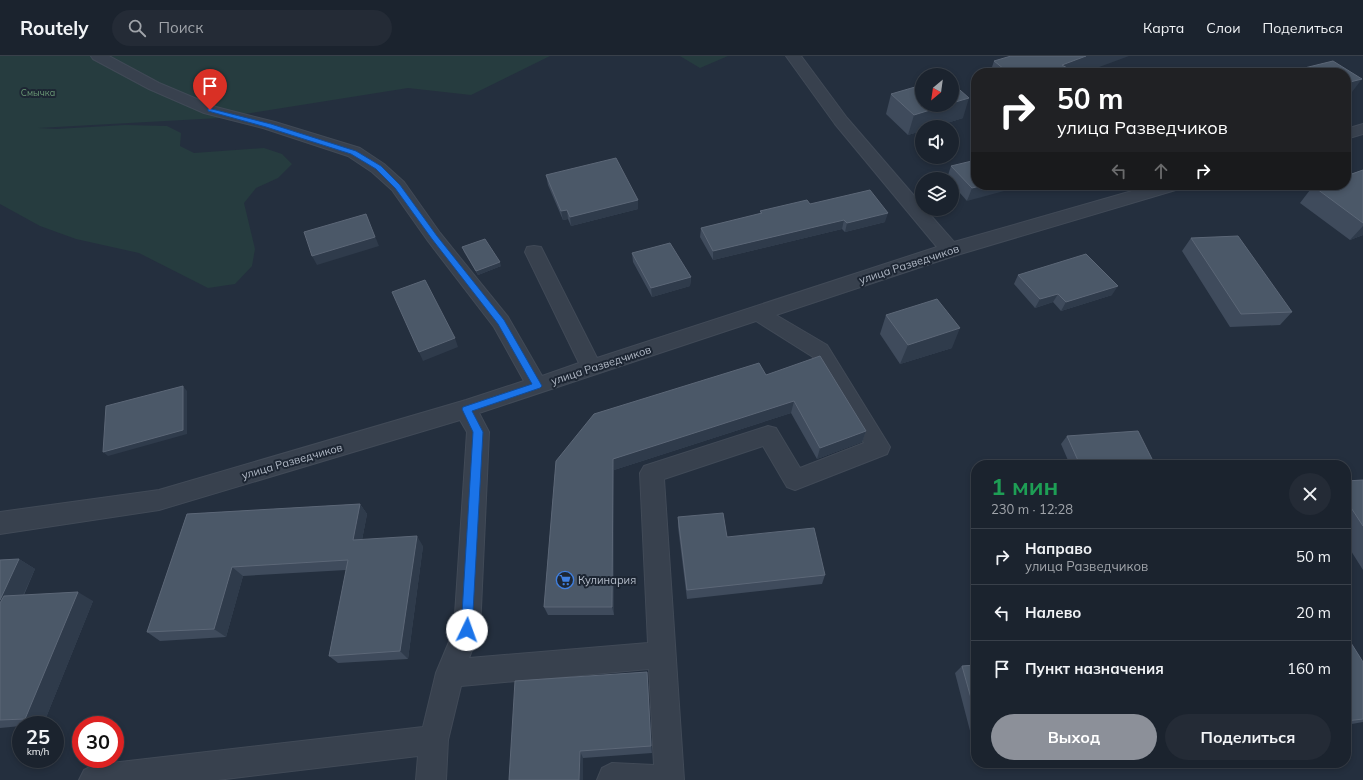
<!DOCTYPE html>
<html lang="ru">
<head>
<meta charset="utf-8">
<style>
  :root { --surface:#1b232e; --page:#242b36; --text:#f1f3f6; --muted:#a0a4aa; --line:#39404a; --accent:#8c9099 }
  body { margin:0; font-family:Mulish,sans-serif; background:var(--page); color:var(--text); height:100vh; display:flex; flex-direction:column; font-size:15px; white-space:nowrap }
  * { box-sizing:border-box; margin:0 }
  p { font-size:13px; color:var(--muted) }
  .icon { flex:none; width:22px; height:22px; fill:none; stroke:currentColor; stroke-width:2; stroke-linecap:round; stroke-linejoin:round }
  .map { position:relative; flex:1; overflow:hidden }
  .drawer { position:absolute; left:971px; top:404px; width:380px; height:308px; display:flex; flex-direction:column; background:var(--surface); border-radius:16px; box-shadow:0 2px 6px #0003,0 0 0 1px var(--line) }
  .drawer>* { flex:none }
  .hud { position:absolute; left:971px; top:12px; width:380px; height:122px; border-radius:16px; box-shadow:0 2px 6px #0003,0 0 0 1px var(--line); background:#202124; color:#fff; overflow:hidden }
  .needle { width:26px; rotate:209deg }
  .tools { position:absolute; left:915px; top:12px; display:grid; gap:8px }
  .tools a { display:grid; place-items:center; width:44px; height:44px; border-radius:50%; background:var(--surface); box-shadow:0 2px 6px #0003,0 0 0 1px var(--line); font-size:20px }
  .speed { position:absolute; left:12px; top:660px; display:flex; gap:8px; font-size:20px; font-weight:700; text-align:center }
  .speed>* { display:grid; place-content:center; width:52px; height:52px; border-radius:50%; background:var(--surface); box-shadow:0 2px 6px #0003,0 0 0 1px var(--line); line-height:1 }
  .speed small { font-size:10px; font-weight:400 }
  .speed .limit { border:6px solid #d22; background:#fff; color:#111 }
  .pin { position:absolute; display:grid; place-items:center; width:34px; height:34px; color:#fff; margin:-41px -17px; border-radius:50% 50% 50% 0; rotate:-45deg; box-shadow:0 0 4px #0007 }
  .pin .icon { rotate:45deg }
  .me { position:absolute; width:44px; margin:-22px; rotate:3deg; stroke-linejoin:round; filter:drop-shadow(0 0 3px #0008) }
  .turn { display:flex; align-items:center; gap:14px; height:84px; padding:0 20px; font-size:18px }
  .turn .icon { width:52px; height:52px; stroke-width:2.5 }
  .turn b { display:block; font-size:28px; line-height:34px }
  .lanes { display:flex; align-items:center; height:38px; padding:0 20px; background:#0003; justify-content:center; gap:20px; direction:ltr }
  .lanes .off { opacity:.35 }
  .round { display:grid; place-items:center; flex:none; width:42px; height:42px; border-radius:21px; background:var(--page) }
  .headline { display:flex; align-items:center; justify-content:space-between; height:68px; padding:0 20px }
  h1 { font-size:24px; font-weight:700; line-height:30px; color:#1e9e55 }
  .cta { display:flex; gap:8px; margin-top:auto; padding:8px 20px }
  .cta a { flex:1; height:46px; border-radius:24px; background:var(--accent); color:#fff; font-size:16px; font-weight:700; line-height:46px; text-align:center }
  .cta a+a { background:var(--page); color:var(--text) }
  ul { padding:0; list-style:none }
  li { display:flex; align-items:center; gap:12px; height:56px; padding:0 20px; border-top:1px solid var(--line) }
  li div { flex:1 }
  li b { display:block; font-size:15px }
  li em { font-style:normal }
  header { display:flex; align-items:center; gap:24px; box-sizing:border-box; height:56px; padding:0 20px; background:var(--surface); border-bottom:1px solid var(--line) }
  header strong { font-size:19px }
  nav { display:flex; gap:22px; margin-inline-start:auto; font-size:14px }
  .search { width:280px; height:36px; background:var(--page); display:flex; align-items:center; gap:10px; box-sizing:border-box; padding:0 14px; border-radius:22px; color:var(--muted); font-size:15px }
  .map>svg:first-child { display:block }
  .green { fill:#263c3f }
  .lines { fill:none; stroke-linecap:round; stroke-linejoin:round }
  .minor-casing { stroke:#414a57; stroke-width:2 }
  .minor { fill:#38414e; fill-rule:evenodd }
  .wall { fill:#3f4b5c }
  .shaded-wall { fill:#2f3b4b }
  .building { fill:#4b5868; stroke:#5c6777 }
  .route { fill:#1a73e8; stroke:#114b97 }
  .labels { text-anchor:middle; dominant-baseline:central; stroke-width:4; stroke-linejoin:round; paint-order:stroke }
  .far-park-label { font-size:9px; fill:#6b9a76; stroke:#1d2633 }
  .street-label { font-size:11px; fill:#b4bcc9; stroke:#1d2633 }
  .poi-label { font-size:11px; fill:#b4bcc9; stroke:#1d2633; text-anchor:start }
</style>
</head>
<body>
<header>
<strong>Routely</strong>
<div class="search"><svg class="icon" aria-label="search" viewBox="0 0 24 24"><circle cx="10" cy="10" r="6"/><path d="M15 15l6 6"/></svg>Поиск</div>
<nav><a>Карта</a><a>Слои</a><a>Поделиться</a></nav>
</header>
<div class="map">
<svg width="1363" height="724" viewBox="0 0 1363 724">
  <rect width="100%" height="100%" fill="#242f3e"/>
  <path class="green" d="M 0,0 L 550,0 L 471,39 L 408,32 L 220,62 L 38,72 L 56,73 L 125,69 L 167,70 L 181,77 L 180,90 L 194,97 L 264,92 L 282,98 L 292,108 L 278,122 L 256,132 L 244,147 L 255,193 L 252,210 L 235,228 L 208,232 L 139,197 L 76,183 L 40,170 L 0,148 Z
    M 680,0 L 728,0 L 700,12 Z"/>
  <g class="lines">
    <defs>
      <path id="minor" d="M 91,0 L 109,0 L 159,27 L 216,51 L 275,66 L 360,92 L 384,108 L 404,126 L 440,177 L 508,261 L 542,320 L 579,307 L 525,196 L 527,191 L 534,190 L 541,191 L 597,302 L 937,191 L 835,68 L 786,0 L 801,0 L 847,62 L 922,149 L 922,153 L 925,153 L 954,186 L 1153,129 L 1182,129 L 1179,133 L 957,199 L 776,259 L 827,289 L 890,391 L 887,398 L 795,434 L 787,431 L 763,390 L 664,423 L 684,724 L 597,724 L 602,712 L 612,707 L 654,709 L 649,613 L 461,630 L 448,684 L 446,724 L 416,724 L 418,700 L 217,724 L 79,724 L 84,714 L 94,709 L 423,671 L 436,617 L 454,574 L 467,376 L 460,364 L 159,454 L 0,478 L 0,456 L 159,434 L 466,344 L 524,325 L 494,271 L 428,185 L 392,134 L 372,116 L 348,100 L 263,72 L 204,57 L 149,33 L 93,3 ZM 756,265 L 813,301 L 864,387 L 800,412 L 776,372 L 768,370 L 644,410 L 640,417 L 648,587 L 469,602 L 480,574 L 489,376 L 479,357 Z
        M 1363,68 L 1363,78 L 1346,83 L 1346,73 Z"/>
    </defs>
    <use href="#minor" class="minor-casing"/>
    <use href="#minor" class="minor"/>
  </g>
  <path class="wall" d="M 994,5 L 1083,17 L 990,17 Z
    M 891,38 L 963,62 L 908,79 L 886,58 Z
    M 951,110 L 976,129 L 967,145 L 952,128 L 952,123 L 948,123 L 947,122 Z
    M 1363,114 L 1363,179 L 1350,184 L 1300,147 L 1313,130 Z
    M 546,119 L 638,144 L 638,153 L 571,170 L 568,163 L 563,164 L 548,129 Z
    M 810,148 L 885,166 L 845,176 L 842,173 L 713,204 L 700,181 L 701,172 L 760,158 L 760,155 Z
    M 1191,182 L 1292,256 L 1280,269 L 1230,271 L 1182,195 Z
    M 462,191 L 501,210 L 478,219 L 464,196 Z
    M 632,197 L 691,221 L 690,230 L 652,241 L 633,206 Z
    M 1018,219 L 1112,239 L 1061,255 L 1053,246 L 1035,252 L 1014,228 Z
    M 886,259 L 952,292 L 900,308 L 880,278 Z
    M 766,319 L 866,375 L 862,386 L 817,403 L 791,357 L 614,414 L 614,559 L 548,559 L 544,551 L 556,405 Z
    M 1067,380 L 1155,409 L 1070,409 L 1061,388 Z
    M 1363,424 L 1363,514 L 1346,487 L 1346,425 Z
    M 360,448 L 367,458 L 362,484 L 423,490 L 408,603 L 338,607 L 329,600 L 346,514 L 243,520 L 226,581 L 160,585 L 147,576 L 187,458 Z
    M 678,461 L 825,519 L 822,528 L 687,543 L 678,471 Z
    M 19,503 L 35,513 L 24,539 L 93,545 L 43,669 L 21,669 L 21,670 L 0,672 L 0,504 Z
    M 1346,579 L 1363,606 L 1363,666 L 1346,669 Z
    M 976,609 L 976,698 L 955,617 L 962,610 Z
    M 647,616 L 648,625 L 652,697 L 583,702 L 509,724 Z"/>
  <path class="shaded-wall" d="M 1086,0 L 1129,0 L 1083,17 L 1057,17 L 1062,9 Z
    M 1362,23 L 1352,36 L 1346,37 L 1346,27 Z
    M 969,42 L 963,62 L 935,71 L 922,71 L 922,75 L 908,79 L 914,59 L 946,49 L 952,49 L 952,47 Z
    M 984,129 L 1026,129 L 967,145 L 972,132 Z
    M 638,144 L 638,153 L 571,170 L 570,161 Z
    M 567,154 L 568,163 L 563,164 L 561,155 Z
    M 888,157 L 885,166 L 845,176 L 847,167 Z
    M 366,158 L 379,190 L 317,209 L 312,200 Z
    M 844,164 L 842,173 L 713,204 L 713,195 Z
    M 1363,170 L 1363,179 L 1350,184 Z
    M 500,206 L 501,210 L 478,219 L 476,215 Z
    M 691,221 L 690,230 L 652,241 L 651,232 Z
    M 1118,230 L 1112,239 L 1061,255 L 1066,246 Z
    M 1058,238 L 1053,246 L 1035,252 L 1040,243 Z
    M 960,272 L 952,292 L 900,308 L 908,289 Z
    M 455,282 L 458,291 L 423,305 L 419,296 Z
    M 183,330 L 187,335 L 187,378 L 108,400 L 103,396 Z
    M 794,345 L 791,357 L 614,414 L 614,559 L 612,551 L 613,403 Z
    M 866,375 L 862,386 L 817,403 L 820,392 Z
    M 360,448 L 367,458 L 360,494 L 353,484 Z
    M 417,480 L 423,490 L 408,603 L 400,595 Z
    M 19,503 L 35,513 L 11,566 L 0,560 L 0,544 Z
    M 232,511 L 243,520 L 226,581 L 214,573 Z
    M 78,536 L 93,545 L 43,669 L 42,669 L 25,663 Z
    M 647,616 L 648,625 L 652,697 L 651,690 Z
    M 580,695 L 583,702 L 583,724 L 579,724 Z"/>
  <path class="building" d="M 1011,0 L 1086,0 L 1062,9 L 1069,13 L 1057,17 L 1009,17 L 994,5 Z
    M 1333,5 L 1362,23 L 1346,27 L 1346,17 L 1284,17 Z
    M 1278,15 L 1281,17 L 1270,17 Z
    M 952,27 L 969,42 L 952,47 Z
    M 922,29 L 922,49 L 946,49 L 914,59 L 891,38 Z
    M 616,102 L 638,144 L 570,161 L 567,154 L 561,155 L 546,119 Z
    M 976,104 L 976,129 L 984,129 L 972,132 L 951,110 Z
    M 1363,114 L 1363,167 L 1313,130 L 1318,129 L 1346,129 L 1346,120 Z
    M 870,134 L 888,157 L 847,167 L 844,164 L 713,195 L 701,172 L 762,157 L 760,155 L 807,144 L 810,148 Z
    M 366,158 L 375,181 L 312,200 L 304,176 Z
    M 1238,180 L 1292,256 L 1241,258 L 1191,182 Z
    M 485,183 L 500,206 L 476,215 L 462,191 Z
    M 670,187 L 691,221 L 651,232 L 632,197 Z
    M 1086,198 L 1118,230 L 1066,246 L 1058,238 L 1040,243 L 1018,219 Z
    M 425,224 L 455,282 L 419,296 L 392,236 Z
    M 937,243 L 960,272 L 908,289 L 886,259 Z
    M 820,300 L 866,375 L 820,392 L 794,345 L 613,403 L 612,551 L 544,551 L 556,405 L 594,358 L 759,307 L 766,319 Z
    M 183,330 L 183,374 L 103,396 L 106,350 Z
    M 1138,375 L 1155,409 L 1080,409 L 1067,380 Z
    M 1363,424 L 1363,470 L 1346,444 L 1346,425 Z
    M 360,448 L 353,484 L 417,480 L 400,595 L 329,600 L 348,504 L 232,511 L 214,573 L 147,576 L 187,458 Z
    M 723,457 L 727,481 L 814,472 L 825,519 L 687,534 L 678,461 Z
    M 19,503 L 0,544 L 0,504 Z
    M 78,536 L 25,663 L 0,664 L 0,547 L 4,540 Z
    M 1346,579 L 1363,606 L 1363,663 L 1346,665 Z
    M 976,609 L 976,660 L 962,610 Z
    M 647,616 L 651,690 L 580,695 L 579,724 L 509,724 L 515,625 Z"/>
  <path class="route" d="M 208,52 L 271,68 L 356,95 L 381,110 L 400,129 L 437,180 L 504,264 L 542,330 L 540,332 L 472,355 L 483,376 L 472,574 L 470,578 L 467,580 L 463,578 L 461,574 L 473,376 L 462,353 L 463,351 L 532,328 L 498,268 L 432,183 L 395,132 L 376,113 L 351,98 L 266,71 L 208,55 Z"/>
  <defs>
    <symbol id="supermarket-ring" viewBox="-11 -11 22 22"><circle r="9.5" fill="#1d2633" stroke="#3f7fe0" stroke-width="1.5"/><path d="M-6-5.5h2.5l.6 2H6L4.5 2H-2.5L-4.4-4H-6ZM-1.5 3.2a1.3 1.3 0 1 0 .1 0ZM3 3.2a1.3 1.3 0 1 0 .1 0Z" fill="#3f7fe0"/></symbol>
  </defs>
  <g fill-rule="evenodd">
    <use href="#supermarket-ring" x="555" y="514" width="20" height="20"/>
  </g>
  <g class="labels">
    <g class="far-park-label">
      <text x="38" y="36">Смычка</text>
    </g>
    <g class="street-label">
      <text transform="translate(909 208) rotate(-18)">улица Разведчиков</text>
      <text transform="translate(601 309) rotate(-18)">улица Разведчиков</text>
      <text transform="translate(292 405) rotate(-16)">улица Разведчиков</text>
    </g>
    <g class="poi-label">
      <text x="578" y="524">Кулинария</text>
    </g>
  </g>
</svg>
<div class="tools">
<a><svg class="needle" viewBox="-14 -14 28 28"><path d="M0-13l5 13h-10z" fill="#e53935"/><path d="M0 13l5-13h-10z" fill="#a0a4aa"/></svg></a>
<a><svg class="icon" aria-label="sound" viewBox="0 0 24 24"><path d="M4 9h4l5-4v14l-5-4H4zM17 9q2 3 0 6"/></svg></a>
<a><svg class="icon" aria-label="layers" viewBox="0 0 24 24"><path d="M12 4l9 5-9 5-9-5zM3 14l9 5 9-5"/></svg></a>
</div>
<div class="speed"><div>25<small>km/h</small></div><div class="limit">30</div></div>
<div class="pin" style="left:210px;top:54px;background:#d93025"><svg class="icon" aria-label="arrive" viewBox="0 0 24 24"><path d="M6 21V4h12l-3 4 3 4H6"/></svg></div>
<svg class="me" style="left:467px;top:574px" viewBox="-20 -20 40 40"><circle r="19" fill="#fff"/><path d="M0-13L10 11 0 6-10 11z" fill="#1a73e8"/></svg>
<div class="hud">
<div class="turn"><svg class="icon" aria-label="right" viewBox="0 0 24 24"><path d="M7 20v-9h11M14 6l5 5-5 5"/></svg><div><b>50 m</b>улица Разведчиков</div></div>
<div class="lanes"><svg class="icon off" aria-label="left" viewBox="0 0 24 24"><path d="M17 20v-9H6M10 6l-5 5 5 5"/></svg><svg class="icon off" aria-label="ahead" viewBox="0 0 24 24"><path d="M12 20V5M6 11l6-6 6 6"/></svg><svg class="icon" aria-label="right" viewBox="0 0 24 24"><path d="M7 20v-9h11M14 6l5 5-5 5"/></svg></div>
</div>
<section class="drawer">
<div class="headline"><div><h1>1 мин</h1><p>230 m · 12:28</p></div><a class="round"><svg class="icon" aria-label="close" viewBox="0 0 24 24"><path d="M6 6l12 12M18 6L6 18"/></svg></a></div>
<ul>
<li><svg class="icon" aria-label="right" viewBox="0 0 24 24"><path d="M7 20v-9h11M14 6l5 5-5 5"/></svg><div><b>Направо</b><p>улица Разведчиков</p></div><em>50 m</em></li>
<li><svg class="icon" aria-label="left" viewBox="0 0 24 24"><path d="M17 20v-9H6M10 6l-5 5 5 5"/></svg><div><b>Налево</b></div><em>20 m</em></li>
<li><svg class="icon" aria-label="arrive" viewBox="0 0 24 24"><path d="M6 21V4h12l-3 4 3 4H6"/></svg><div><b>Пункт назначения</b></div><em>160 m</em></li>
</ul>
<div class="cta"><a>Выход</a><a>Поделиться</a></div>
</section>
</div>
</body>
</html>
